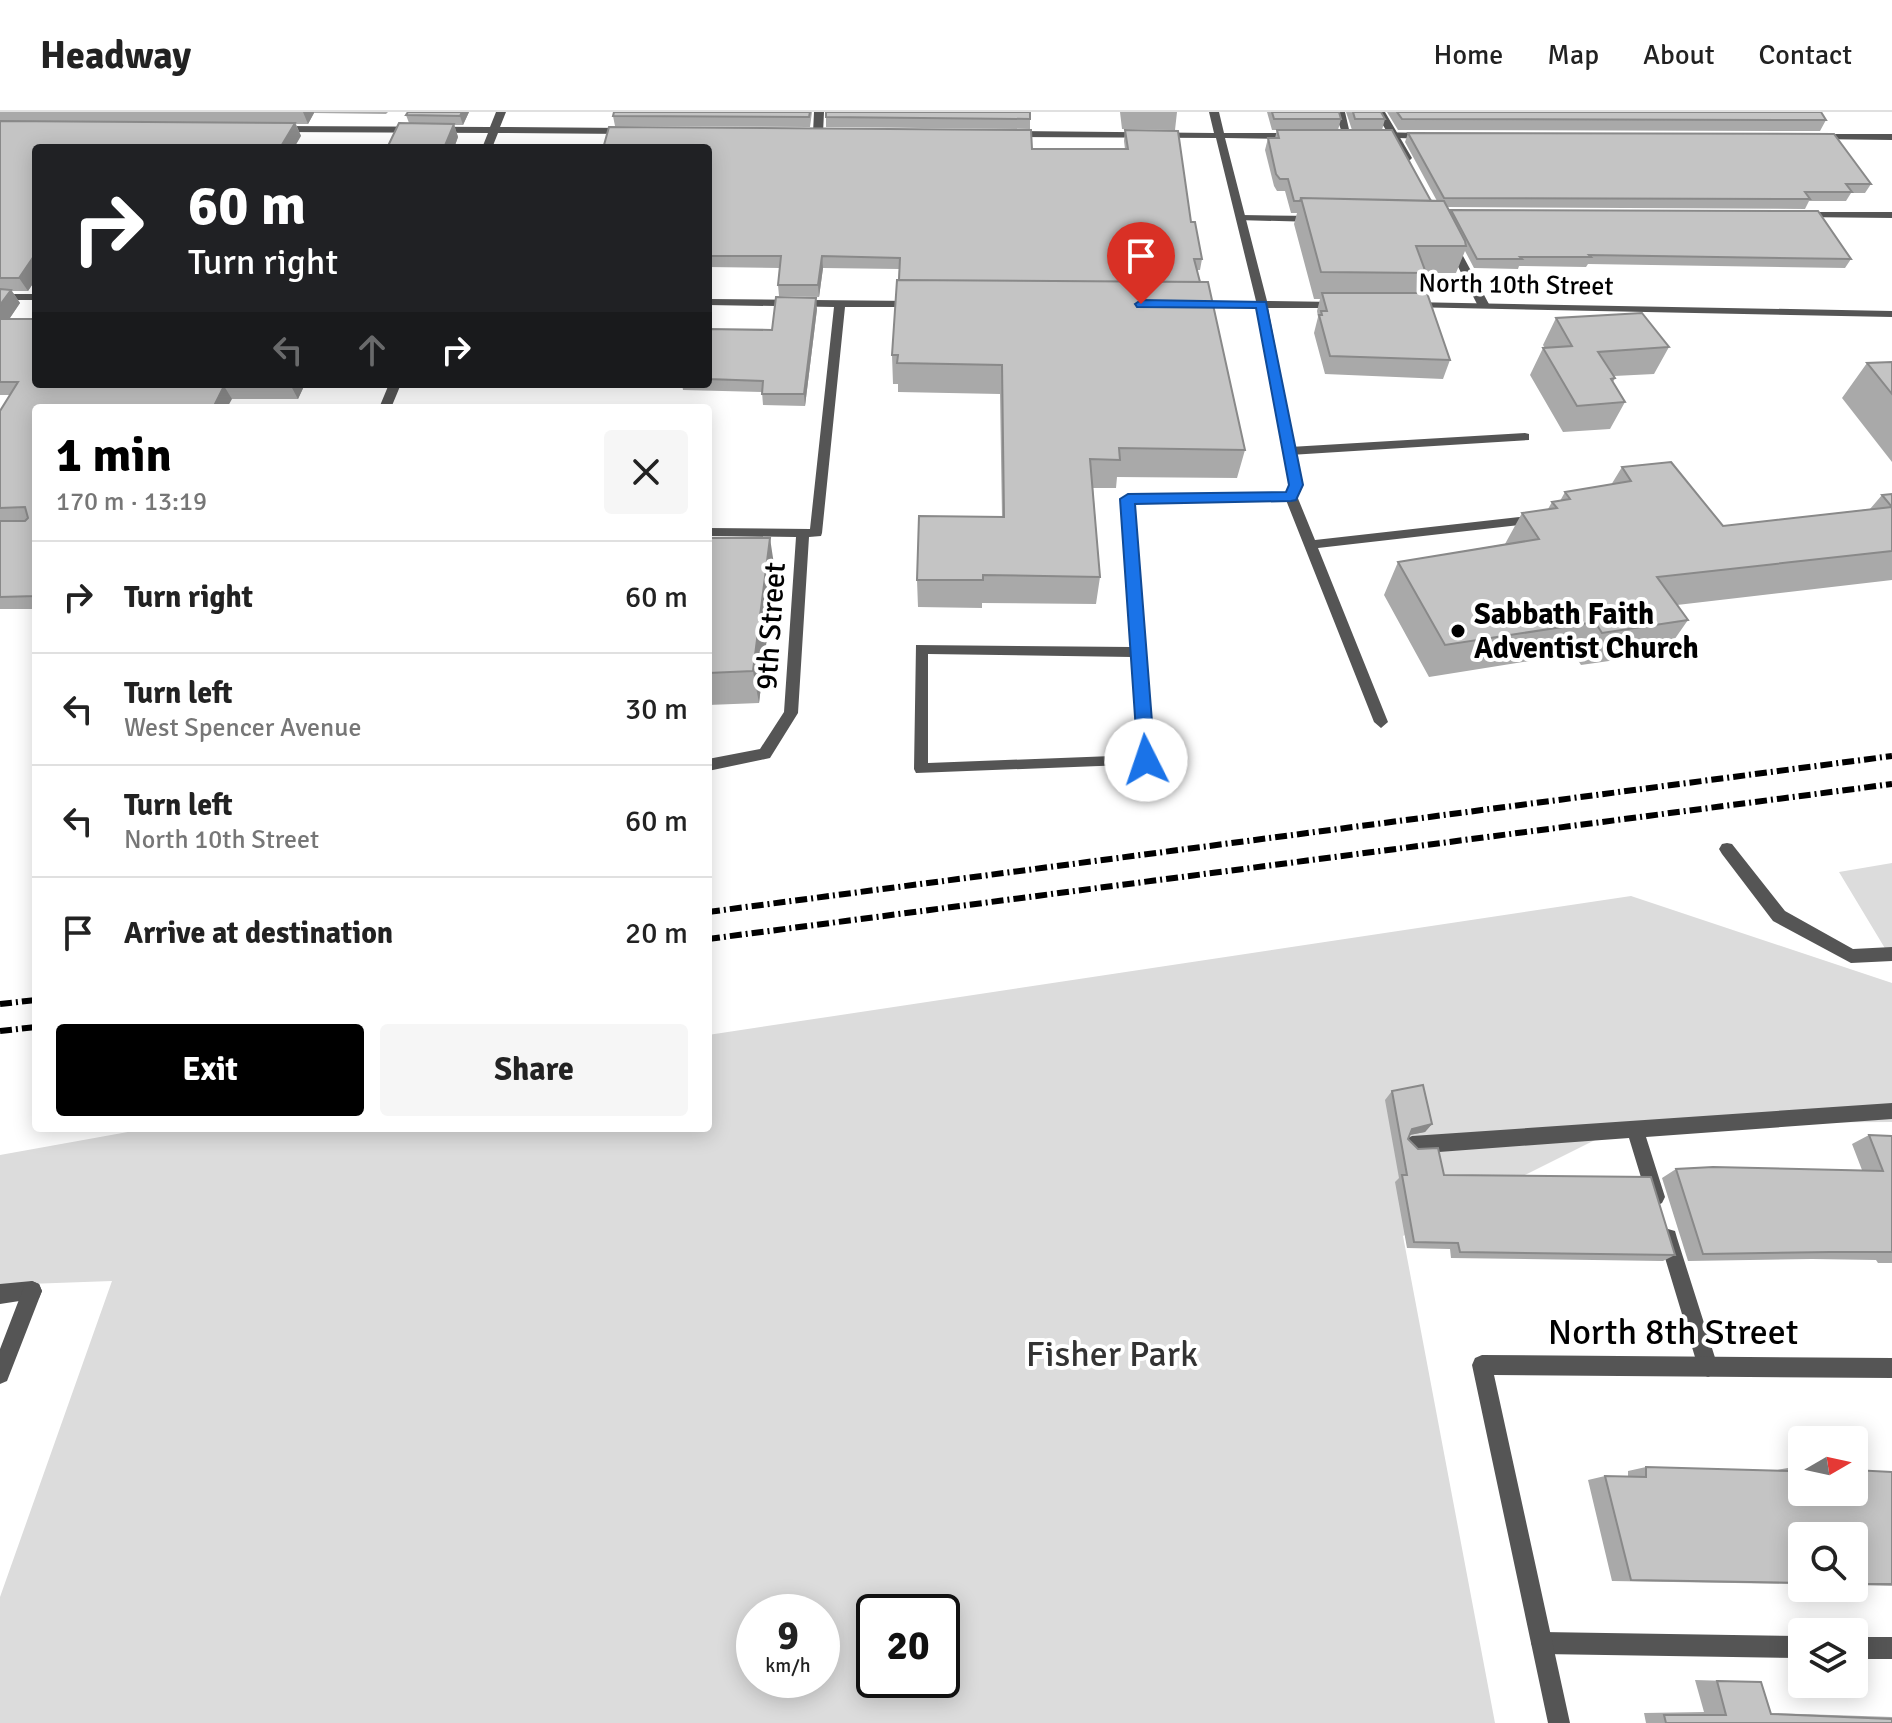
<!DOCTYPE html>
<html lang="en">
<head>
<meta charset="utf-8">
<style>
  :root { --surface:#fff; --page:#f6f6f6; --text:#222; --muted:#767676; --line:#e0e0e0; --accent:#000 }
  body { margin:0; font-family:Signika,sans-serif; background:var(--page); color:var(--text); height:100vh; display:flex; flex-direction:column; font-size:30px; white-space:nowrap }
  * { box-sizing:border-box; margin:0 }
  p { font-size:26px; color:var(--muted) }
  .icon { flex:none; width:44px; height:44px; fill:none; stroke:currentColor; stroke-width:2; stroke-linecap:round; stroke-linejoin:round }
  .map { position:relative; flex:1; overflow:hidden }
  .side { position:absolute; left:32px; top:292px; width:680px; height:728px; display:flex; flex-direction:column; background:var(--surface); border-radius:8px; box-shadow:0 4px 20px #0003 }
  .side>* { flex:none }
  .banner { position:absolute; left:32px; top:32px; width:680px; height:244px; border-radius:8px; box-shadow:0 4px 20px #0003; background:#202124; color:#fff; overflow:hidden }
  .needle { width:52px; rotate:81deg }
  .fabs { position:absolute; left:1788px; top:1314px; display:grid; gap:16px }
  .fabs a { display:grid; place-items:center; width:80px; height:80px; border-radius:8px; background:var(--surface); box-shadow:0 4px 20px #0003; font-size:40px }
  .speed { position:absolute; left:736px; top:1482px; display:flex; gap:16px; font-size:40px; font-weight:700; text-align:center }
  .speed>* { display:grid; place-content:center; width:104px; height:104px; border-radius:50%; background:var(--surface); box-shadow:0 4px 20px #0003; line-height:1 }
  .speed small { font-size:20px; font-weight:400 }
  .speed .limit { border:4px solid #111; border-radius:12px; background:#fff; color:#111 }
  .pin { position:absolute; display:grid; place-items:center; width:68px; height:68px; color:#fff; margin:-82px -34px; border-radius:50% 50% 50% 0; rotate:-45deg; box-shadow:0 0 8px #0007 }
  .pin .icon { rotate:45deg }
  .me { position:absolute; width:88px; margin:-44px; rotate:356deg; stroke-linejoin:round; filter:drop-shadow(0 0 6px #0008) }
  .turn { display:flex; align-items:center; gap:28px; height:168px; padding:0 24px; font-size:36px }
  .turn .icon { width:104px; height:104px; stroke-width:2.5 }
  .turn b { display:block; font-size:56px; line-height:68px }
  .lanes { display:flex; align-items:center; height:76px; padding:0 24px; background:#0003; justify-content:center; gap:40px; direction:ltr }
  .lanes .off { opacity:.35 }
  .round { display:grid; place-items:center; flex:none; width:84px; height:84px; border-radius:8px; background:var(--page) }
  .summary { display:flex; align-items:center; justify-content:space-between; height:136px; padding:0 24px }
  h1 { font-size:48px; font-weight:700; line-height:60px; color:var(--accent) }
  .cta { display:flex; gap:16px; margin-top:auto; padding:16px 24px }
  .cta a { flex:1; height:92px; border-radius:8px; background:var(--accent); color:#fff; font-size:32px; font-weight:700; line-height:92px; text-align:center }
  .cta a+a { background:var(--page); color:var(--text) }
  ul { padding:0; list-style:none }
  li { display:flex; align-items:center; gap:24px; height:112px; padding:0 24px; border-top:2px solid var(--line) }
  li div { flex:1 }
  li b { display:block; font-size:30px }
  li em { font-style:normal }
  header { display:flex; align-items:center; gap:48px; box-sizing:border-box; height:112px; padding:0 40px; background:var(--surface); border-bottom:2px solid var(--line) }
  header strong { font-size:38px }
  nav { display:flex; gap:44px; margin-inline-start:auto; font-size:28px }
  .map>svg:first-child { display:block }
  .green { fill:#dcdcdc; fill-rule:evenodd }
  .lines { fill:none; stroke-linecap:round; stroke-linejoin:round }
  .service { fill:#555; fill-rule:evenodd }
  .minor { fill:#555; fill-rule:evenodd }
  .rail { stroke:#000; stroke-width:6; stroke-dasharray:12 4 2 4; stroke-linecap:butt }
  .wall { fill:#a9a9a9 }
  .shaded-wall { fill:#898989 }
  .building { fill:#c4c4c4; stroke:#898989; stroke-width:2 }
  .route { fill:#1a73e8; stroke:#114b97; stroke-width:2 }
  .poi-dot { fill:#000; stroke:#fff; stroke-width:3 }
  .labels { text-anchor:middle; dominant-baseline:central; stroke-width:8; stroke-linejoin:round; paint-order:stroke }
  .far-street-label { font-size:26px; fill:#000; stroke:#fff }
  .poi-label { font-size:30px; font-weight:bold; fill:#000; stroke:#fff; text-anchor:start }
  .street-label { font-size:30px; fill:#000; stroke:#fff }
  .near-street-label { font-size:36px; fill:#000; stroke:#fff }
  .near-park-label { font-size:36px; fill:#333; stroke:#fff }
</style>
</head>
<body>
<header>
<strong>Headway</strong>
<nav><a>Home</a><a>Map</a><a>About</a><a>Contact</a></nav>
</header>
<div class="map">
<svg width="1892" height="1611" viewBox="0 0 1892 1611">
  <rect width="100%" height="100%" fill="#fff"/>
  <path class="green" d="M 1892,751 L 1892,848 L 1839,760 Z
    M 1631,784 L 1892,871 L 1892,1010 L 1627,1012 L 1403,1124 L 1495,1611 L 0,1611 L 0,1485 L 112,1169 L 0,1173 L 0,1043 L 150,1016 L 708,1016 L 708,923 ZM 754,1500 L 822,1500 L 822,1568 L 754,1568 ZM 874,1500 L 942,1500 L 942,1568 L 874,1568 Z"/>
  <g class="lines">
    <path class="service" d="M 814,0 L 824,0 L 823,21 L 818,24 L 813,21 Z
      M 1335,0 L 1345,0 L 1351,26 L 1343,24 Z
      M 1375,0 L 1385,0 L 1412,46 L 1410,48 L 1404,48 Z
      M 1802,100 L 1892,100 L 1892,106 L 1798,105 L 1797,103 Z
      M 1241,103 L 1315,104 L 1320,107 L 1315,110 L 1237,108 L 1236,106 Z
      M 1451,128 L 1456,131 L 1490,194 L 1488,196 L 1478,194 L 1446,131 Z
      M 1525,321 L 1529,322 L 1529,328 L 1290,343 L 1284,339 L 1290,335 Z
      M 1291,380 L 1297,384 L 1315,428 L 1538,403 L 1544,407 L 1538,411 L 1318,436 L 1388,610 L 1381,616 L 1374,610 L 1286,388 L 1135,391 L 1153,648 L 1151,652 L 916,661 L 914,657 L 916,533 L 1131,535 L 1124,384 ZM 928,542 L 1132,545 L 1138,643 L 928,651 Z
      M 1727,731 L 1732,732 L 1785,799 L 1853,837 L 1892,835 L 1892,849 L 1851,851 L 1773,809 L 1722,742 L 1719,737 L 1722,732 Z
      M 1892,991 L 1892,1007 L 1646,1025 L 1665,1085 L 1662,1091 L 1656,1094 L 1650,1091 L 1647,1085 L 1629,1026 L 1412,1042 L 1406,1039 L 1403,1033 L 1406,1027 L 1412,1024 Z
      M 1668,1117 L 1675,1119 L 1677,1126 L 1718,1255 L 1715,1262 L 1708,1265 L 1701,1262 L 1698,1255 L 1659,1126 L 1661,1119 Z
      M 32,1169 L 39,1172 L 42,1179 L 39,1186 L 0,1192 L 0,1172 Z
      M 1542,1520 L 1802,1524 L 1802,1546 L 1542,1542 L 1534,1539 L 1531,1531 L 1534,1523 Z
      M 1854,1525 L 1892,1525 L 1892,1547 L 1854,1547 Z"/>
    <path class="minor" d="M 496,0 L 506,0 L 500,15 L 626,16 L 631,19 L 626,22 L 498,21 L 492,36 L 482,36 L 488,21 L 278,20 L 273,17 L 278,14 L 490,15 Z
      M 1209,0 L 1219,0 L 1224,21 L 1294,21 L 1299,24 L 1294,27 L 1225,26 L 1267,189 L 1338,190 L 1344,193 L 1338,196 L 1268,196 L 1302,373 L 1295,387 L 1291,388 L 1285,384 L 1290,373 L 1257,196 L 1194,195 L 1189,192 L 1194,189 L 1256,189 L 1216,26 L 1010,25 L 1005,22 L 1010,19 L 1214,21 Z
      M 1374,20 L 1426,21 L 1431,24 L 1426,27 L 1371,25 L 1371,21 Z
      M 1818,22 L 1892,22 L 1892,28 L 1815,27 L 1813,25 Z
      M 0,182 L 36,182 L 36,188 L 0,188 Z
      M 708,187 L 914,189 L 919,192 L 914,195 L 845,195 L 822,421 L 821,424 L 809,425 L 798,601 L 770,646 L 708,659 L 708,647 L 760,637 L 784,600 L 796,425 L 708,424 L 708,416 L 810,417 L 834,195 L 708,193 Z
      M 1410,190 L 1892,199 L 1892,205 L 1406,195 L 1404,193 Z
      M 389,272 L 401,272 L 391,296 L 379,296 Z
      M 32,1169 L 39,1172 L 42,1179 L 7,1269 L 0,1272 L 0,1237 L 25,1172 Z
      M 1482,1243 L 1892,1246 L 1892,1266 L 1494,1263 L 1570,1611 L 1548,1611 L 1472,1253 L 1475,1246 Z"/>
    <path class="rail" d="M 708,800 L 1892,644
      M 708,827 L 1892,672
      M 0,892 L 36,888
      M 0,919 L 36,915"/>
  </g>
  <path class="wall" d="M 0,0 L 388,0 L 386,2 L 314,1 L 308,12 L 296,12 L 301,24 L 36,36 L 36,167 L 28,179 L 12,179 L 20,191 L 9,207 L 36,272 L 305,272 L 298,287 L 232,287 L 36,296 L 36,497 L 0,497 L 0,409 L 26,408 L 0,409 L 0,299 L 10,283 L 0,283 Z
    M 469,0 L 463,13 L 454,13 L 458,25 L 454,36 L 387,36 L 409,11 L 406,3 Z
    M 614,0 L 812,0 L 810,15 L 615,14 L 613,4 Z
    M 1120,0 L 1177,0 L 1175,18 L 1122,17 Z
    M 1267,0 L 1339,0 L 1341,7 L 1338,18 L 1352,18 L 1346,0 L 1381,0 L 1385,7 L 1382,18 L 1431,89 L 1437,89 L 1405,30 L 1408,21 L 1871,72 L 1865,81 L 1851,81 L 1846,89 L 1809,89 L 1805,97 L 1448,95 L 1450,100 L 1451,98 L 1851,147 L 1845,156 L 1588,152 L 1586,155 L 1519,154 L 1518,157 L 1474,156 L 1465,139 L 1456,161 L 1426,161 L 1418,181 L 1450,248 L 1443,267 L 1325,262 L 1314,221 L 1318,205 L 1317,199 L 1320,187 L 1314,187 L 1294,112 L 1297,101 L 1291,101 L 1285,79 L 1277,79 L 1274,74 L 1265,38 L 1268,26 L 1275,26 L 1277,18 L 1272,18 Z
    M 1387,0 L 1821,0 L 1826,8 L 1820,19 L 1398,18 Z
    M 826,5 L 1030,7 L 1030,17 L 826,15 Z
    M 1125,18 L 1191,110 L 1202,147 L 1200,158 L 1197,158 L 1245,338 L 1237,366 L 1117,365 L 1116,376 L 1093,376 L 1100,465 L 1096,492 L 982,491 L 982,496 L 918,495 L 917,468 L 1002,405 L 1000,282 L 898,280 L 898,272 L 893,272 L 892,243 L 899,157 L 823,156 L 819,185 L 779,184 L 778,173 L 780,156 L 708,155 L 708,36 L 1125,37 L 1124,29 Z
    M 817,197 L 805,294 L 763,293 L 762,280 L 683,278 L 682,272 L 708,272 L 708,217 L 772,218 Z
    M 1556,206 L 1669,235 L 1654,262 L 1614,264 L 1615,266 L 1613,270 L 1625,290 L 1610,317 L 1563,320 L 1530,263 L 1543,236 L 1545,236 L 1543,233 Z
    M 1892,250 L 1892,350 L 1842,286 L 1867,251 Z
    M 1622,355 L 1723,414 L 1870,397 L 1882,383 L 1892,382 L 1892,468 L 1677,493 L 1688,508 L 1665,541 L 1581,553 L 1574,542 L 1429,565 L 1384,483 L 1398,450 L 1505,432 L 1522,401 L 1548,397 L 1552,390 L 1560,389 L 1565,380 L 1611,373 Z
    M 708,426 L 775,459 L 759,591 L 708,593 Z
    M 1392,979 L 1432,1012 L 1425,1020 L 1409,1023 L 1408,1027 L 1444,1063 L 1675,1143 L 1663,1149 L 1451,1146 L 1450,1137 L 1407,1136 L 1395,1070 L 1399,1066 L 1385,988 Z
    M 1869,1023 L 1892,1024 L 1892,1151 L 1878,1151 L 1876,1148 L 1812,1147 L 1688,1149 L 1662,1066 L 1676,1057 L 1862,1058 L 1852,1032 Z
    M 1646,1355 L 1772,1359 L 1793,1355 L 1892,1360 L 1892,1474 L 1854,1473 L 1854,1424 L 1802,1424 L 1802,1472 L 1612,1469 L 1588,1368 L 1605,1364 L 1628,1364 L 1628,1359 Z
    M 1695,1568 L 1761,1570 L 1770,1601 L 1892,1605 L 1892,1611 L 1646,1611 L 1644,1601 L 1704,1600 Z"/>
  <path class="shaded-wall" d="M 303,0 L 314,0 L 314,1 L 308,12 Z
    M 462,0 L 469,0 L 463,13 L 460,4 Z
    M 295,11 L 301,24 L 294,36 L 280,36 Z
    M 454,12 L 458,25 L 454,36 L 444,36 Z
    M 36,141 L 36,167 L 28,179 L 19,166 Z
    M 822,144 L 823,156 L 819,185 L 818,173 Z
    M 11,178 L 20,191 L 0,221 L 0,193 Z
    M 816,186 L 817,197 L 805,294 L 804,282 Z
    M 292,272 L 305,272 L 298,287 L 291,274 Z
    M 224,274 L 232,287 L 227,296 L 213,296 Z
    M 770,426 L 775,459 L 759,591 L 753,559 Z
    M 1432,1012 L 1425,1020 L 1405,1024 L 1412,1017 Z"/>
  <path class="building" d="M 408,0 L 462,0 L 460,4 L 406,3 Z
    M 614,0 L 810,0 L 809,5 L 613,4 Z
    M 826,0 L 1030,0 L 1030,7 L 826,5 Z
    M 1272,0 L 1339,0 L 1341,7 L 1274,7 Z
    M 1353,0 L 1381,0 L 1385,7 L 1355,7 Z
    M 1397,0 L 1821,0 L 1826,8 L 1402,7 Z
    M 0,9 L 295,11 L 280,36 L 36,36 L 36,141 L 19,166 L 0,166 Z
    M 399,11 L 454,12 L 444,36 L 387,36 Z
    M 609,15 L 1031,18 L 1032,37 L 1128,37 L 1125,18 L 1178,19 L 1191,110 L 1195,110 L 1202,147 L 1194,147 L 1200,170 L 899,168 L 900,146 L 822,144 L 818,173 L 778,173 L 781,144 L 708,144 L 708,36 L 533,36 L 604,33 Z
    M 1277,18 L 1392,18 L 1431,89 L 1301,86 L 1300,89 L 1294,89 L 1288,67 L 1280,67 L 1276,62 L 1268,26 L 1279,26 Z
    M 1408,21 L 1834,22 L 1871,72 L 1846,72 L 1852,80 L 1805,80 L 1810,87 L 1444,86 Z
    M 1301,86 L 1444,89 L 1465,129 L 1466,134 L 1416,134 L 1426,161 L 1321,160 Z
    M 1451,98 L 1818,99 L 1851,147 L 1589,143 L 1591,145 L 1520,145 L 1522,147 L 1477,147 Z
    M 897,168 L 1208,170 L 1245,338 L 1119,336 L 1120,348 L 1090,347 L 1100,465 L 983,463 L 983,468 L 917,468 L 919,404 L 1004,405 L 1002,253 L 897,251 L 898,243 L 892,243 Z
    M 0,177 L 11,178 L 0,193 Z
    M 1322,181 L 1427,181 L 1450,248 L 1330,244 L 1319,203 L 1322,203 L 1321,199 L 1327,199 Z
    M 776,185 L 816,186 L 804,282 L 762,282 L 763,269 L 708,267 L 708,217 L 772,218 Z
    M 1642,201 L 1669,235 L 1598,240 L 1615,266 L 1611,267 L 1625,290 L 1577,294 L 1543,236 L 1572,234 L 1556,206 Z
    M 0,207 L 36,207 L 36,272 L 292,272 L 291,274 L 224,274 L 213,296 L 36,296 L 36,484 L 0,485 L 0,409 L 25,409 L 28,406 L 25,395 L 0,396 L 0,299 L 18,270 L 0,270 Z
    M 1892,250 L 1892,282 L 1867,251 Z
    M 1671,350 L 1723,414 L 1892,395 L 1882,383 L 1892,382 L 1892,439 L 1657,465 L 1688,508 L 1602,521 L 1595,510 L 1445,533 L 1398,450 L 1539,427 L 1522,401 L 1557,396 L 1552,390 L 1570,387 L 1565,380 L 1631,369 L 1622,355 Z
    M 708,426 L 770,426 L 753,559 L 708,561 Z
    M 1423,973 L 1432,1012 L 1412,1017 L 1408,1027 L 1418,1037 L 1438,1036 L 1444,1063 L 1651,1065 L 1675,1143 L 1460,1140 L 1458,1131 L 1414,1130 L 1402,1063 L 1407,1063 L 1392,979 Z
    M 1869,1023 L 1892,1024 L 1892,1140 L 1830,1140 L 1703,1142 L 1676,1057 L 1713,1055 L 1883,1059 Z
    M 1646,1355 L 1790,1359 L 1794,1358 L 1793,1355 L 1802,1355 L 1802,1380 L 1854,1380 L 1854,1358 L 1892,1360 L 1892,1472 L 1854,1472 L 1854,1424 L 1802,1424 L 1802,1471 L 1631,1468 L 1605,1364 L 1646,1365 Z
    M 1717,1569 L 1761,1570 L 1771,1602 L 1892,1607 L 1892,1611 L 1666,1611 L 1664,1603 L 1726,1603 Z"/>
  <path class="route" d="M 1141,188 L 1266,190 L 1303,373 L 1296,388 L 1291,389 L 1135,392 L 1155,648 L 1146,654 L 1138,648 L 1120,387 L 1128,382 L 1286,380 L 1289,373 L 1256,196 L 1137,195 L 1135,192 Z"/>
  <circle class="poi-dot" cx="1458" cy="519" r="8"/>
  <g class="labels">
    <g class="far-street-label">
      <text transform="translate(1516 173) rotate(1)">North 10th Street</text>
    </g>
    <g class="poi-label">
      <text x="1474" y="502">Sabbath Faith<tspan x="1474" dy="34">Adventist Church</tspan></text>
    </g>
    <g class="street-label">
      <text transform="translate(771 514) rotate(-86)">9th Street</text>
    </g>
    <g class="near-street-label">
      <text x="1673" y="1220">North 8th Street</text>
    </g>
    <g class="near-park-label">
      <text x="1112" y="1242">Fisher Park</text>
    </g>
  </g>
</svg>
<div class="fabs">
<a><svg class="needle" viewBox="-14 -14 28 28"><path d="M0-13l5 13h-10z" fill="#e53935"/><path d="M0 13l5-13h-10z" fill="#767676"/></svg></a>
<a><svg class="icon" aria-label="search" viewBox="0 0 24 24"><circle cx="10" cy="10" r="6"/><path d="M15 15l6 6"/></svg></a>
<a><svg class="icon" aria-label="layers" viewBox="0 0 24 24"><path d="M12 4l9 5-9 5-9-5zM3 14l9 5 9-5"/></svg></a>
</div>
<div class="speed"><div>9<small>km/h</small></div><div class="limit">20</div></div>
<div class="pin" style="left:1141px;top:192px;background:#d93025"><svg class="icon" aria-label="arrive" viewBox="0 0 24 24"><path d="M6 21V4h12l-3 4 3 4H6"/></svg></div>
<svg class="me" style="left:1146px;top:648px" viewBox="-20 -20 40 40"><circle r="19" fill="#fff"/><path d="M0-13L10 11 0 6-10 11z" fill="#1a73e8"/></svg>
<div class="banner">
<div class="turn"><svg class="icon" aria-label="right" viewBox="0 0 24 24"><path d="M7 20v-9h11M14 6l5 5-5 5"/></svg><div><b>60 m</b>Turn right</div></div>
<div class="lanes"><svg class="icon off" aria-label="left" viewBox="0 0 24 24"><path d="M17 20v-9H6M10 6l-5 5 5 5"/></svg><svg class="icon off" aria-label="ahead" viewBox="0 0 24 24"><path d="M12 20V5M6 11l6-6 6 6"/></svg><svg class="icon" aria-label="right" viewBox="0 0 24 24"><path d="M7 20v-9h11M14 6l5 5-5 5"/></svg></div>
</div>
<section class="side">
<div class="summary"><div><h1>1 min</h1><p>170 m · 13:19</p></div><a class="round"><svg class="icon" aria-label="close" viewBox="0 0 24 24"><path d="M6 6l12 12M18 6L6 18"/></svg></a></div>
<ul>
<li><svg class="icon" aria-label="right" viewBox="0 0 24 24"><path d="M7 20v-9h11M14 6l5 5-5 5"/></svg><div><b>Turn right</b></div><em>60 m</em></li>
<li><svg class="icon" aria-label="left" viewBox="0 0 24 24"><path d="M17 20v-9H6M10 6l-5 5 5 5"/></svg><div><b>Turn left</b><p>West Spencer Avenue</p></div><em>30 m</em></li>
<li><svg class="icon" aria-label="left" viewBox="0 0 24 24"><path d="M17 20v-9H6M10 6l-5 5 5 5"/></svg><div><b>Turn left</b><p>North 10th Street</p></div><em>60 m</em></li>
<li><svg class="icon" aria-label="arrive" viewBox="0 0 24 24"><path d="M6 21V4h12l-3 4 3 4H6"/></svg><div><b>Arrive at destination</b></div><em>20 m</em></li>
</ul>
<div class="cta"><a>Exit</a><a>Share</a></div>
</section>
</div>
</body>
</html>
